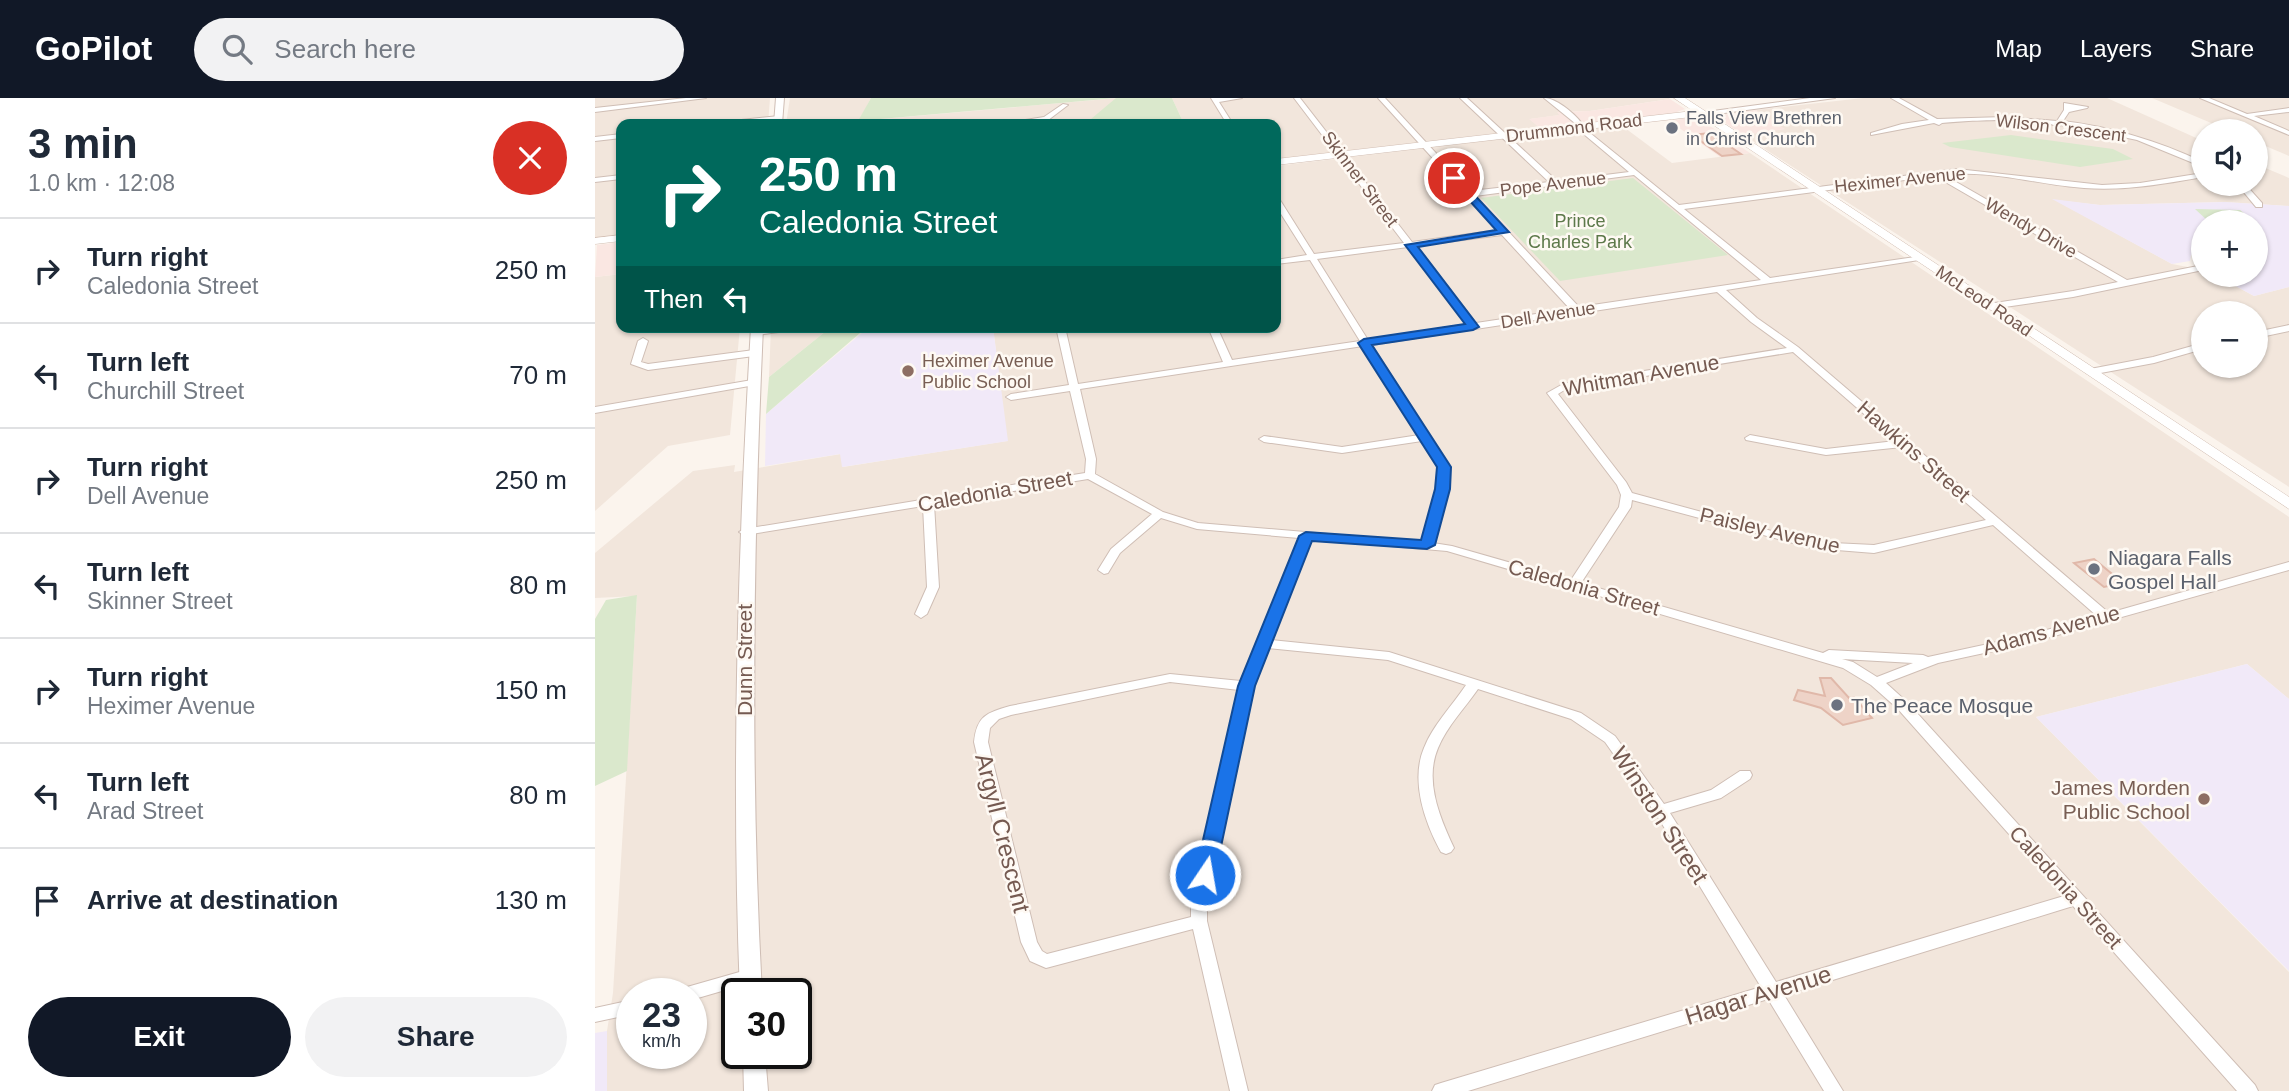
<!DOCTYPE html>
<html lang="en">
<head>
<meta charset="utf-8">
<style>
  :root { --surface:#fff; --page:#f2f2f3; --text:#1f2937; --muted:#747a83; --line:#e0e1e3; --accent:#111827 }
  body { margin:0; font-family:Arial,sans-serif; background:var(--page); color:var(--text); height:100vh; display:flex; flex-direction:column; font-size:26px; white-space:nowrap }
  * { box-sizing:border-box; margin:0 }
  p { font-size:23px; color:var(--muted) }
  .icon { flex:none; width:38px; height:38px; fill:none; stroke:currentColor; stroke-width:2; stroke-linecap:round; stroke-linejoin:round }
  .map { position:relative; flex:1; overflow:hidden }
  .sheet { display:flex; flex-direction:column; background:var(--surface); width:595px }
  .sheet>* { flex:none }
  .banner { position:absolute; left:21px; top:21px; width:665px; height:214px; border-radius:14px; box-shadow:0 2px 5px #0004; background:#00695c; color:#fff; overflow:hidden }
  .tools { position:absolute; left:1596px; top:21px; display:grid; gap:14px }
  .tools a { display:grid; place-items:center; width:77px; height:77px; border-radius:50%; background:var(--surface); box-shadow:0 2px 5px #0004; font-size:35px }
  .speed { position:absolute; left:21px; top:880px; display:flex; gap:14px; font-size:35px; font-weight:700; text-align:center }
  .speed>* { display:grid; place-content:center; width:91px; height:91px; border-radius:50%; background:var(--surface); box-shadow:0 2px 5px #0004; line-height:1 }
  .speed small { font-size:18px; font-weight:400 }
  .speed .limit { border:4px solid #111; border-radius:10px; background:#fff; color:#111 }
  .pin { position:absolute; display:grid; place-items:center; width:60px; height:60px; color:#fff; margin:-30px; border:4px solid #fff; border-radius:50%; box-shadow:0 2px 7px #0007 }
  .me { position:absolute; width:77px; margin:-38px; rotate:12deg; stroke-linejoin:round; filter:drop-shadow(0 0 5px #0008) }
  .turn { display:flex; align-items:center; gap:24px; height:147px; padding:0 28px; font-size:32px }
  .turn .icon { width:91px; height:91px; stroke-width:2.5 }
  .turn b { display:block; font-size:49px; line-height:60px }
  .then { display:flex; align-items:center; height:66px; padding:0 28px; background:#0003; gap:14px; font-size:26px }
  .round { display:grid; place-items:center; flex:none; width:74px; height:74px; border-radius:37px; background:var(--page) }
  .headline { display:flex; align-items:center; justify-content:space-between; height:119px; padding:0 28px }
  h1 { font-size:42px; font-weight:700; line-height:52px }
  .action { display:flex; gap:14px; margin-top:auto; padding:14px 28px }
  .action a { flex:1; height:80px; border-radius:42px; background:var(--accent); color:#fff; font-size:28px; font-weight:700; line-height:80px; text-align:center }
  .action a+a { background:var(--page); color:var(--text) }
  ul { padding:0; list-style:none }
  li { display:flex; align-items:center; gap:21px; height:105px; padding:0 28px; border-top:2px solid var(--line) }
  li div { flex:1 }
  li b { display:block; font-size:26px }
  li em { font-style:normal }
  header { display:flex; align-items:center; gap:42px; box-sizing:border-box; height:98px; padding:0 35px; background:var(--accent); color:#fff }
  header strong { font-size:33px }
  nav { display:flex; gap:38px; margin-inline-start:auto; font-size:24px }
  .search { width:490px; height:63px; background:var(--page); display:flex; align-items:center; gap:18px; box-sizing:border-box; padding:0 24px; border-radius:38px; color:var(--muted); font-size:26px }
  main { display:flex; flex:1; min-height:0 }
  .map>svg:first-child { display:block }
  .residential { fill:#f2e6dc; fill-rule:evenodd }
  .commercial { fill:#fae7e2 }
  .education { fill:#f1e9f8 }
  .green { fill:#dae8cc }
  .building { fill:#eed3c7; stroke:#e0b8a9; stroke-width:2 }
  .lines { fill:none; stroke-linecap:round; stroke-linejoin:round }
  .minor-casing { stroke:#cfbeb5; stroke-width:2 }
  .tertiary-casing { stroke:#cfbeb5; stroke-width:2 }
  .secondary-casing { stroke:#d2beb3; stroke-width:1 }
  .minor { fill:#fff; fill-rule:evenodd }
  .tertiary { fill:#fff; fill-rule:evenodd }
  .secondary { fill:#fff; fill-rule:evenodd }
  .route { fill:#1a73e8; stroke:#114b97; stroke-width:2 }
  .worship-dot { fill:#6b7280; stroke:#fef9f3; stroke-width:2.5 }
  .education-dot { fill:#8d6e63; stroke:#fef9f3; stroke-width:2.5 }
  .labels { text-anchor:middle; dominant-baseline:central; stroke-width:5; stroke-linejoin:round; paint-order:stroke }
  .far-worship-label { font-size:18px; fill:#5b616d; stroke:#fef9f3; text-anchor:start }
  .far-street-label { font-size:18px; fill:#755a51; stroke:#fef9f3 }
  .far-park-label { font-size:18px; fill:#5d794a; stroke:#fef9f3 }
  .far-education-label { font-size:18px; fill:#785e54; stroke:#fef9f3; text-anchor:start }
  .street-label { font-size:21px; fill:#755a51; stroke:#fef9f3 }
  .worship-label { font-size:21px; fill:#5b616d; stroke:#fef9f3; text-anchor:start }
  .education-label { font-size:21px; fill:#785e54; stroke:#fef9f3; text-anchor:end }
  .near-street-label { font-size:24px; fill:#755a51; stroke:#fef9f3 }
</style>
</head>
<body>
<header>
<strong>GoPilot</strong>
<div class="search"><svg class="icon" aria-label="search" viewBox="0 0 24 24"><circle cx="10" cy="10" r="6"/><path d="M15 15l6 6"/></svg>Search here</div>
<nav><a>Map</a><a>Layers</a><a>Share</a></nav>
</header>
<main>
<section class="sheet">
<div class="headline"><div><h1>3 min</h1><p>1.0 km · 12:08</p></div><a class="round" style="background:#d93025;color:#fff"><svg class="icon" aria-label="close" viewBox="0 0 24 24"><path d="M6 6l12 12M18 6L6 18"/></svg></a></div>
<ul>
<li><svg class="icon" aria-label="right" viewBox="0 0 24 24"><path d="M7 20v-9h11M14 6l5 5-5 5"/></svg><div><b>Turn right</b><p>Caledonia Street</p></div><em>250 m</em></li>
<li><svg class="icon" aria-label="left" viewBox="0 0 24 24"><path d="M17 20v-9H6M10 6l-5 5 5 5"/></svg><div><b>Turn left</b><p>Churchill Street</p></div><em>70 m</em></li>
<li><svg class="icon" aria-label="right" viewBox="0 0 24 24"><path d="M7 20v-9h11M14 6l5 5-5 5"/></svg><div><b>Turn right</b><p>Dell Avenue</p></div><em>250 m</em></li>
<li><svg class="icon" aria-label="left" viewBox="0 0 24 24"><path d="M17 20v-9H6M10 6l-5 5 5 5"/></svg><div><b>Turn left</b><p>Skinner Street</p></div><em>80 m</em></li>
<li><svg class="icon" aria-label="right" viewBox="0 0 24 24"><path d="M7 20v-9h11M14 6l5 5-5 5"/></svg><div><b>Turn right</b><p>Heximer Avenue</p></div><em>150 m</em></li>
<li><svg class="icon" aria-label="left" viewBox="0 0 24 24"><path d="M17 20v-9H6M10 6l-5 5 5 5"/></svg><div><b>Turn left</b><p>Arad Street</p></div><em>80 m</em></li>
<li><svg class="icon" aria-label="arrive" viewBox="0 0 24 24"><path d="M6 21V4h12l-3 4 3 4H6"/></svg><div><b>Arrive at destination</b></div><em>130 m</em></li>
</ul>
<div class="action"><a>Exit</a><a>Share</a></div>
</section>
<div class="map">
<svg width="1694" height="993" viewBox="0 0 1694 993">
  <rect width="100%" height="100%" fill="#fbf4ed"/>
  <path class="residential" d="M 0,0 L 175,0 L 173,26 L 26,26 L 26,137 L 0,140 Z
    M 195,0 L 276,0 L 264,23 L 523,0 L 490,26 L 191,26 Z
    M 577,0 L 1074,0 L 1075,1 L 995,13 L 963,14 L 965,17 L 935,21 L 945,30 L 681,61 L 681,26 L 589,26 Z
    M 1268,0 L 1512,0 L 1608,43 L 1608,86 L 1661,86 L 1661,66 L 1694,80 L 1694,108 L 1630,104 L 1505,107 L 1460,102 L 1577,166 L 1608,172 L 1608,177 L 1620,177 L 1659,198 L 1694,189 L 1694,389 L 1148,37 L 1189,31 L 1161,12 ZM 1608,215 L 1661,215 L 1661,268 L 1608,268 Z
    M 1557,0 L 1694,0 L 1694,58 L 1661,44 L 1661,33 L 1635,33 Z
    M 1026,27 L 1077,65 L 1155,55 L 1694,419 L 1694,601 L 1652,566 L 1441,619 L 1694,874 L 1694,993 L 12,993 L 12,933 L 18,895 L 42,498 L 0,500 L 0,455 L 98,373 L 140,367 L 139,374 L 246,356 L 248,369 L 412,343 L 398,229 L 681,229 L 681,68 ZM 37,896 L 96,896 L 96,956 L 37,956 ZM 142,896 L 201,896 L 201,956 L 142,956 Z
    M 26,176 L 26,229 L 145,229 L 135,337 L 73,348 L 0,413 L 0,179 Z
    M 176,229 L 236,229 L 174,279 Z"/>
  <path class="commercial" d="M 1075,1 L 1090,11 L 1079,15 L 945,30 L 934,21 L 964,17 L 962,14 L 995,13 Z
    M 1161,12 L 1190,31 L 1148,37 L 1120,18 Z
    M 1103,20 L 1155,55 L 1125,59 L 1073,22 Z
    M 26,144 L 26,176 L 0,179 L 2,147 Z"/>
  <path class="education" d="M 1457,101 L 1505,107 L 1630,104 L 1694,108 L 1694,189 L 1659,198 L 1620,177 L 1661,177 L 1661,124 L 1608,124 L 1608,156 L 1596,157 L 1595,163 L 1577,166 Z
    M 274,229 L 398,229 L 413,343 L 247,369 L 245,356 L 170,368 L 171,316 Z
    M 1652,566 L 1694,601 L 1694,873 L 1441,619 Z
    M 12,933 L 12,993 L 0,993 L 0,935 Z"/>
  <path class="green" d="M 276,0 L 577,0 L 589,26 L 490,26 L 521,0 L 263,23 Z
    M 1416,37 L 1518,51 L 1538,61 L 1485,69 L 1355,49 L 1347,45 Z
    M 1038,80 L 1133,157 L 965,183 L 886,100 Z
    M 1600,111 L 1645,112 L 1660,124 L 1614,124 Z
    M 236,229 L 272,229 L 171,316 L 174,279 Z
    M 42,497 L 32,673 L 0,688 L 0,521 L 11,502 Z"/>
  <path class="building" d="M 1115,35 L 1146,56 L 1127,58 L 1097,37 Z
    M 1499,461 L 1528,485 L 1509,489 L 1479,465 Z
    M 1225,580 L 1236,580 L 1254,600 L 1259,599 L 1277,620 L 1248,627 L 1226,610 L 1199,602 L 1203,592 L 1230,598 Z"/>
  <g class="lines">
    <defs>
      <path id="minor" d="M 91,0 L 111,0 L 0,14 L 0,10 Z
        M 616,0 L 647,0 L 624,4 L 638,26 L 632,26 Z
        M 699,0 L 705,0 L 817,144 L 903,132 L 783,0 L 790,0 L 876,93 L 954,84 L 865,0 L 872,0 L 962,83 L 1034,74 L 985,33 L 981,26 L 949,0 C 962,0 985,19 990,31 L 1084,107 L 1362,71 L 1507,87 L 1545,85 L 1608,75 L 1608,79 C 1568,86 1530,93 1489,90 C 1443,87 1395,71 1349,77 L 1532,182 L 1608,167 L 1608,172 L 1478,199 L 1396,211 L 1392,208 L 1393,206 L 1478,193 L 1523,184 L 1340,78 L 1089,111 L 1175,180 L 1327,158 L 1328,160 L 1324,162 L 1131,192 L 1162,220 L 1203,249 L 1514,515 L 1694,464 L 1694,472 L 1431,546 L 1343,565 L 1291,585 L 1312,604 L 1660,987 L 1663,993 L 1642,993 L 1478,808 L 1189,897 L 1248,993 L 1229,993 L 1173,901 L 873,993 L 837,993 L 840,987 L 846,985 L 1166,889 L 1061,716 L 1010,644 L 976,621 L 883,591 C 870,610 852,628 843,650 C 829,683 845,720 859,750 L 856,754 L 851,756 L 846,754 C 830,725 815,683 829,650 C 838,627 857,608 871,587 L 793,562 L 672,550 L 658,588 L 612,804 L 612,823 L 653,993 L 635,993 L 598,831 L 451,870 L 435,863 L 426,844 L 379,644 C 382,618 391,615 415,608 L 575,576 L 646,583 L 704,440 L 602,431 L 566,420 L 525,455 L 513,475 L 509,476 L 503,472 L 516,451 L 557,416 L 493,381 L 339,406 L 344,489 L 332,516 L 326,520 L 320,516 L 332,489 L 328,408 L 150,437 L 144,434 L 150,431 L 490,375 L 491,361 L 475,293 L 416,302 L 411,299 L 416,296 L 474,287 L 461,229 L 470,229 L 483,286 L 628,264 L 613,229 L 622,229 L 637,262 L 765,243 L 715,162 L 681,166 L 681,162 L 712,157 L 681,108 L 681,100 L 685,102 L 719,156 L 809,145 ZM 1039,77 L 1166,182 L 984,209 L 880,98 ZM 907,137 L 975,211 L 881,225 L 821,148 ZM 813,149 L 872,226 L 773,242 L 722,161 ZM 1122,194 L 1156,224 L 1192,250 L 968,286 L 952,295 L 1022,387 L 1026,397 L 1024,409 L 976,482 L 857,448 L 838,445 L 853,391 L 854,369 L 777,247 ZM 768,248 L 824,337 L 747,349 L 669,338 L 664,341 L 669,344 L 747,355 L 827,343 L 844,369 L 841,391 L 827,444 L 603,425 L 568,414 L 500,376 L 501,361 L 485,291 ZM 1198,254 L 1300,343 L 1231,351 L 1155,337 L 1150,340 L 1151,342 L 1231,357 L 1307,349 L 1391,422 L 1279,447 L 1217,444 L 1037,395 L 1031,384 L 963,296 L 971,291 ZM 1037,402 L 1217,450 L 1279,455 L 1398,427 L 1502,518 L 1430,538 L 1333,559 L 1328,557 L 1234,552 L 1228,555 L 986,485 L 1036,409 ZM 715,441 L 852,453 L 1248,570 L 1276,587 L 1302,610 L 1469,798 L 1181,884 L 1075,715 L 1126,700 L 1155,681 L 1157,677 L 1155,673 L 1145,673 L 1116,692 L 1069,706 L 1020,638 L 986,615 L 794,554 L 676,542 ZM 1247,561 L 1318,565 L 1282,579 L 1258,564 ZM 575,584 L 644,592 L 596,804 L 596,819 L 452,856 L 447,853 L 442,844 L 393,644 L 395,630 L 404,621 L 416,617 Z
        M 1296,0 L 1304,0 L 1342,21 L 1410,19 L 1462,23 L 1469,12 L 1469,5 L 1493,9 L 1492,10 L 1474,14 L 1468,23 C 1518,29 1563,43 1608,64 L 1608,69 L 1542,42 L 1481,29 L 1465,27 L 1462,29 C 1448,18 1369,23 1347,25 L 1344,27 L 1339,25 L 1276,37 L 1276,35 L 1307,26 L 1334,22 Z
        M 1605,0 L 1614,0 L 1652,16 L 1694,10 L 1694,14 L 1659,18 L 1694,33 L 1694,37 Z
        M 468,6 L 473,7 L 448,26 L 441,26 L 443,24 L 405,26 L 449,19 Z
        M 184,18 L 187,20 L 186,21 L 144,26 L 125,26 L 128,24 Z
        M 26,36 L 26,40 L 0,43 L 0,39 Z
        M 26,77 L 26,81 L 0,84 L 0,80 Z
        M 1642,86 L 1650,86 L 1667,105 L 1667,109 L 1661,109 Z
        M 1694,227 L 1694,233 L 1661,240 L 1661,234 Z
        M 176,229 L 203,229 L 199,232 L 161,237 L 156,234 L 161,231 Z
        M 48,240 L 53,243 L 46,264 L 53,266 L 159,252 L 164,255 L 159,258 L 53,272 L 36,266 L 43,243 Z
        M 1608,245 L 1608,251 L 1559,265 L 1495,277 L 1490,274 L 1495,271 L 1558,259 Z
        M 157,282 L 160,283 L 160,287 L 0,315 L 0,309 Z
        M 155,871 L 161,873 L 163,878 L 161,883 L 96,902 L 96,896 L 84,896 L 86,891 L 92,889 Z
        M 37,902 L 37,916 L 0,924 L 0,910 Z"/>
      <path id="tertiary" d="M 181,0 L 189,0 L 187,26 L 179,26 Z
        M 1215,0 L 1240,0 L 1107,18 L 1103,15 Z
        M 156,229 L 168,229 C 158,452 155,674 167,896 L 145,896 C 136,673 143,452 156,229 Z
        M 148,956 L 170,956 L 173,993 L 149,993 Z"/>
      <path id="secondary" d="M 1079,0 L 1090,0 L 1110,13 L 1694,399 L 1694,411 L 1105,18 L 681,67 L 681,61 L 1098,13 Z
        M 26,137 L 26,143 L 0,146 L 0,140 Z"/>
    </defs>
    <use href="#minor" class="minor-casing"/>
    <use href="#tertiary" class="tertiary-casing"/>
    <use href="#secondary" class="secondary-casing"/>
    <use href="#minor" class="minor"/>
    <use href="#tertiary" class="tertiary"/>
    <use href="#secondary" class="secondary"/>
  </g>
  <path class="route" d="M 856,78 L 862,78 L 914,134 L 823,149 L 884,229 L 878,232 L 777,247 L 856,369 L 855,391 L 840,447 L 832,451 L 717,443 L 660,588 L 620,777 L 617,783 L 603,783 L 600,777 L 643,588 L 704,438 L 711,434 L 826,442 L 840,391 L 842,369 L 763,245 L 769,241 L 870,226 L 810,147 L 901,132 L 856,82 Z"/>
  <g class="worship-dot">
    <circle cx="1077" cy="30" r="7"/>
    <circle cx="1499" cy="471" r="7"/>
    <circle cx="1242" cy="607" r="7"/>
  </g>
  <g class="education-dot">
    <circle cx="313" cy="273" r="7"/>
    <circle cx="1609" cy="701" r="7"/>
  </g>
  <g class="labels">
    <g class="far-worship-label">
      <text x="1091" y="20">Falls View Brethren<tspan x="1091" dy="21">in Christ Church</tspan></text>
    </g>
    <g class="far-street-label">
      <text transform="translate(979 30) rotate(-7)">Drummond Road</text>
      <text transform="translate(1466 30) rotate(7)">Wilson Crescent</text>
      <text transform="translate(765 81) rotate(53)">Skinner Street</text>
      <text transform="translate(1305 82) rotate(-6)">Heximer Avenue</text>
      <text transform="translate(958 86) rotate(-7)">Pope Avenue</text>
      <text transform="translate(1436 130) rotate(30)">Wendy Drive</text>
      <text transform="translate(1389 203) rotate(34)">McLeod Road</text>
      <text transform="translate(953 217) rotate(-9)">Dell Avenue</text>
    </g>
    <g class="far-park-label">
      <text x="985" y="123">Prince<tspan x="985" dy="21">Charles Park</tspan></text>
    </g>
    <g class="far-education-label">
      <text x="327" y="263">Heximer Avenue<tspan x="327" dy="21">Public School</tspan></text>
    </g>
    <g class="street-label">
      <text transform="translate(1046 277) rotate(-10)">Whitman Avenue</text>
      <text transform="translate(1319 353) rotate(41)">Hawkins Street</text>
      <text transform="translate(400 393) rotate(-10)">Caledonia Street</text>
      <text transform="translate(1175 432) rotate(13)">Paisley Avenue</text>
      <text transform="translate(989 489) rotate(16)">Caledonia Street</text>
      <text transform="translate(1456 532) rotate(-15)">Adams Avenue</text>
      <text transform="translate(149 562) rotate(-90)">Dunn Street</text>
      <text transform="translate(1471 789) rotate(48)">Caledonia Street</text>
    </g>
    <g class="worship-label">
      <text x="1513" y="459">Niagara Falls<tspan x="1513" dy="24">Gospel Hall</tspan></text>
      <text x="1256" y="607">The Peace Mosque</text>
    </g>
    <g class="education-label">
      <text x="1595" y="689">James Morden<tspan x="1595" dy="24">Public School</tspan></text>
    </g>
    <g class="near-street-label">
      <text transform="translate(1065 717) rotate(57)">Winston Street</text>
      <text transform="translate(408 735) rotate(76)">Argyll Crescent</text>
      <text transform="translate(1163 897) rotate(-17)">Hagar Avenue</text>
    </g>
  </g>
</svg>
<div class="tools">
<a><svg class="icon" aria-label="sound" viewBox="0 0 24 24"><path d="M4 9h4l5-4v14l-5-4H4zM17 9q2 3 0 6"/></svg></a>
<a>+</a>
<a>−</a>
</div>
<div class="speed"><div>23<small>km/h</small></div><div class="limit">30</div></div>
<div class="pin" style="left:859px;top:80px;background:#d93025"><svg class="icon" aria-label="arrive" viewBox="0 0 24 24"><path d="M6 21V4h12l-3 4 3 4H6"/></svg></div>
<svg class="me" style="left:610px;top:777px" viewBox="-20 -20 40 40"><circle r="17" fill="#1a73e8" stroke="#fff" stroke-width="3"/><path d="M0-11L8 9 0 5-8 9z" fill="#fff"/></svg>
<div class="banner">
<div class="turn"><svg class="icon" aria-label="right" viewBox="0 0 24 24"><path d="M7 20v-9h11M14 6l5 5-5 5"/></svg><div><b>250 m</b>Caledonia Street</div></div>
<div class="then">Then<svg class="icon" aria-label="left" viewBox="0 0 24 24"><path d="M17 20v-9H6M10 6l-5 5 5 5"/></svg></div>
</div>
</div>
</main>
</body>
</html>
